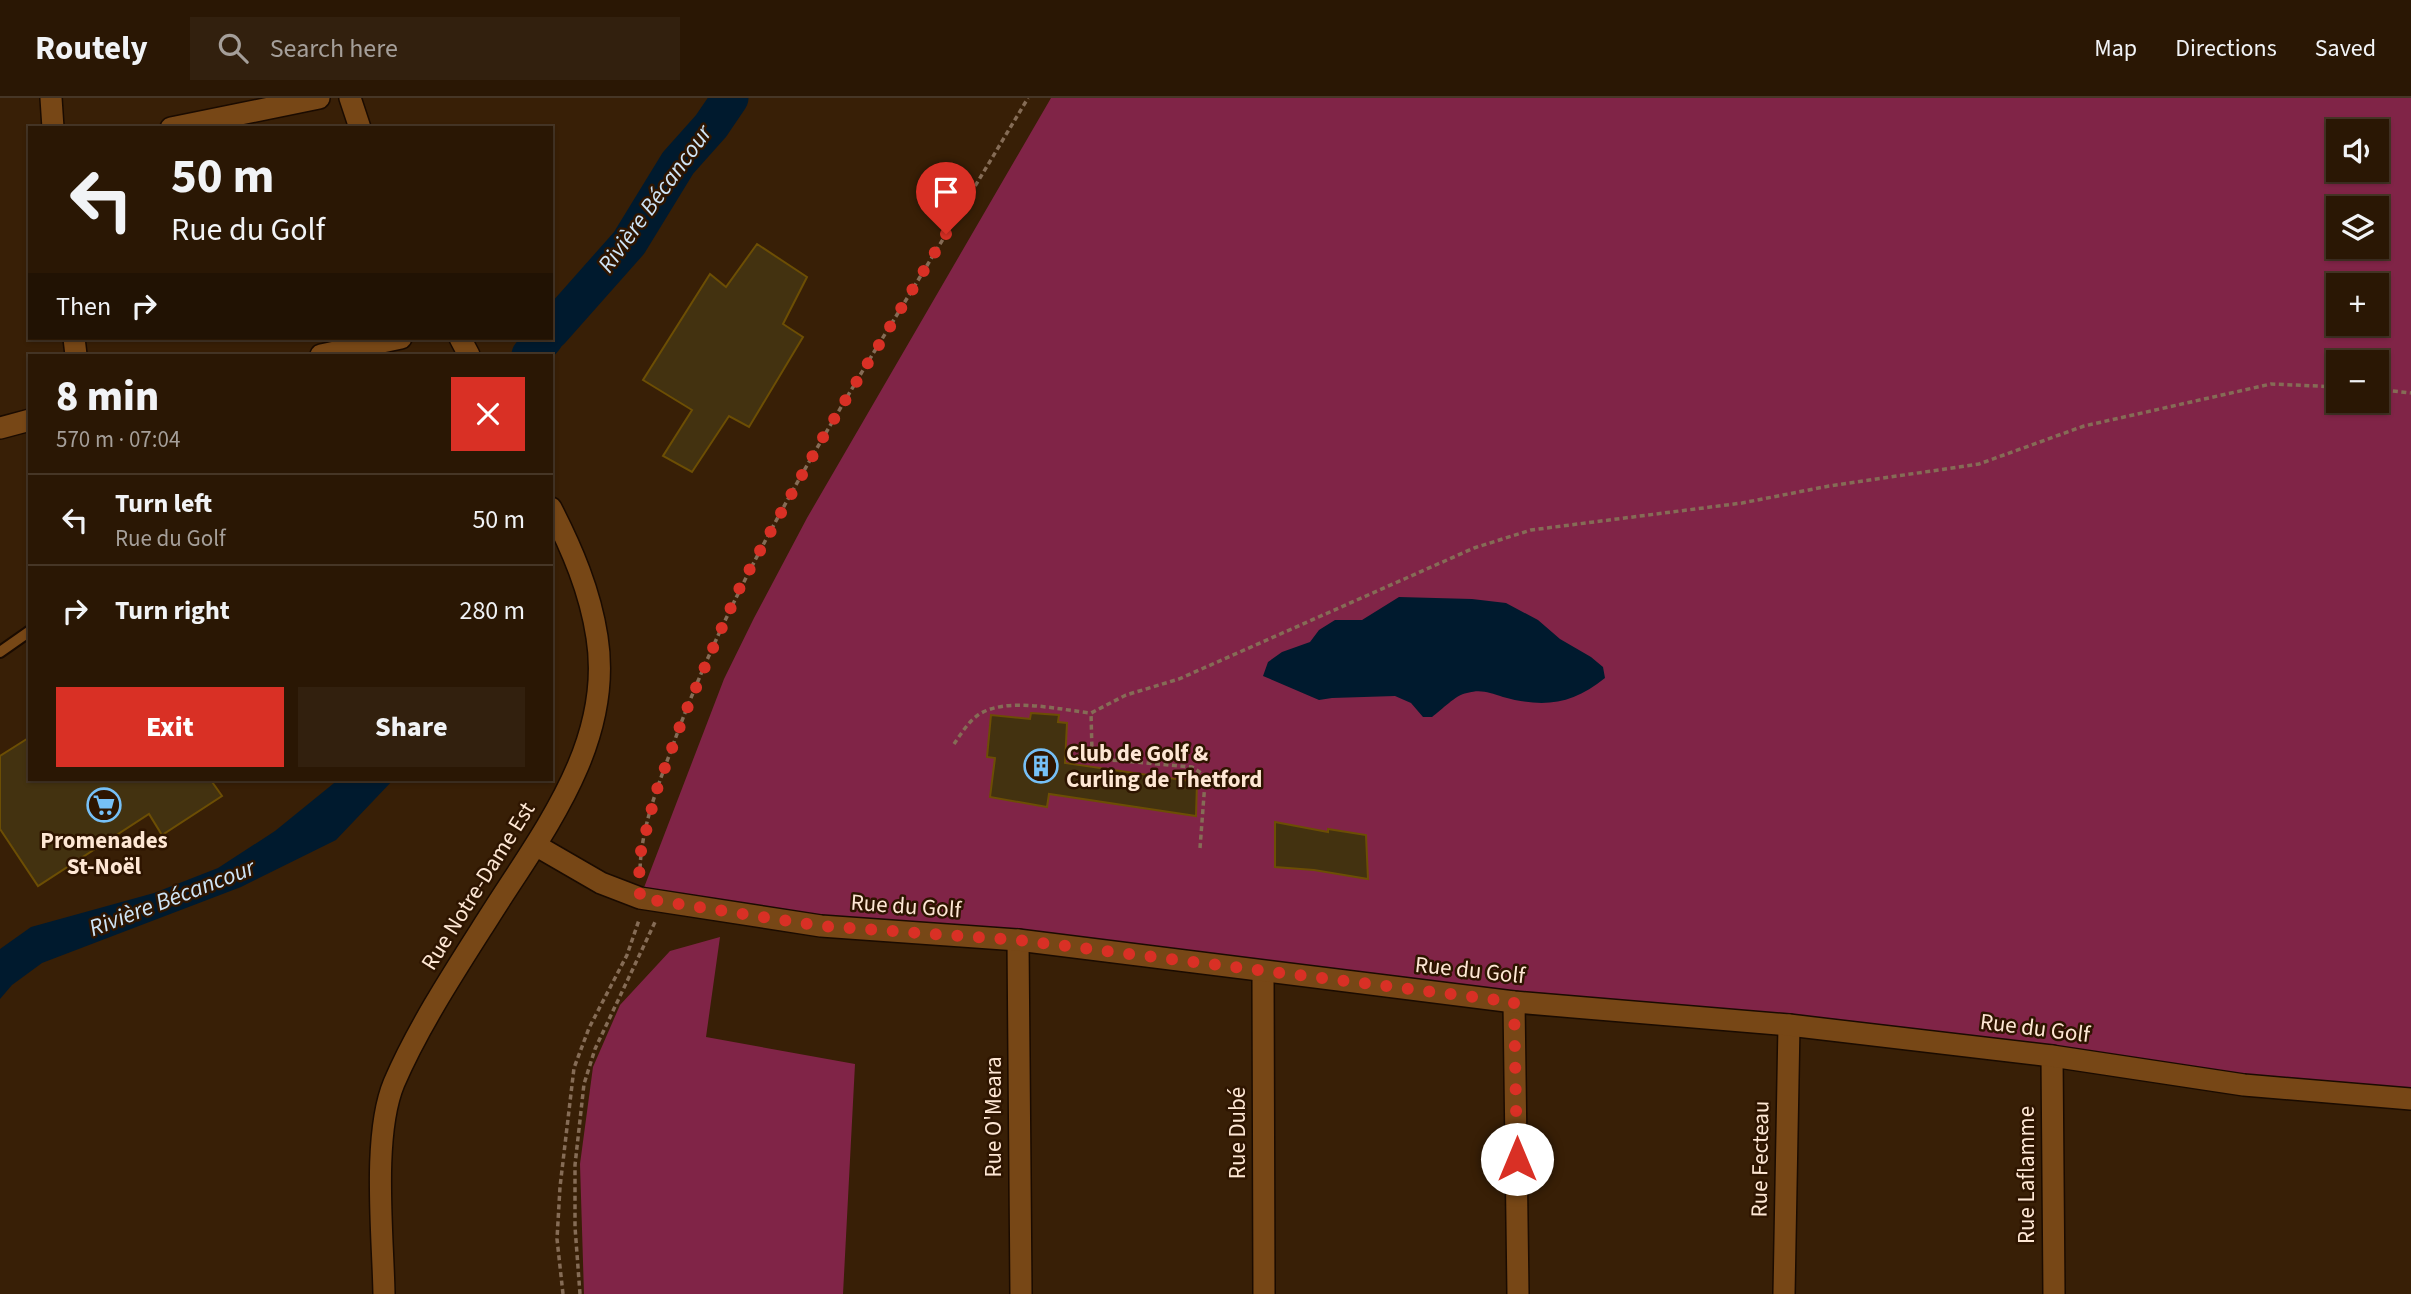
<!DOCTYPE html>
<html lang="en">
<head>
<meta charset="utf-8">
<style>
  :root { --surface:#2a1704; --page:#32200e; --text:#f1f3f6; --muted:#a59f9a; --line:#463626; --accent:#d93025 }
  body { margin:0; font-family:"Source Sans 3",sans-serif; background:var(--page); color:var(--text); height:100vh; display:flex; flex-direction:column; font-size:26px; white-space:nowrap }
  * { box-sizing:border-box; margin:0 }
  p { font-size:23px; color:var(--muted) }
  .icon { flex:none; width:38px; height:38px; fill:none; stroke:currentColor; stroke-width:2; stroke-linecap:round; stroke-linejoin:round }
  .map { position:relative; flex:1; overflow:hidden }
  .panel { position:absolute; left:28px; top:256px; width:525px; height:427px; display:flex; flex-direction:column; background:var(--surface); border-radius:0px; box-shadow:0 2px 5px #0004,0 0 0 2px var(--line) }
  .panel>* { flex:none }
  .guide { position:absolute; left:28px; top:28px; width:525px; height:214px; border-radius:0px; box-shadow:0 2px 5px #0004,0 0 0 2px var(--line); background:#2a1704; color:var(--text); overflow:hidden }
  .controls { position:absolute; left:2326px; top:21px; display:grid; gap:14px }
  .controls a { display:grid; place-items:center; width:63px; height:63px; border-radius:0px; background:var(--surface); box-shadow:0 2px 5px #0004,0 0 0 2px var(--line); font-size:35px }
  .pin { position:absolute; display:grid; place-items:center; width:60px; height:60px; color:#fff; margin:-72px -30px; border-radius:50% 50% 50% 0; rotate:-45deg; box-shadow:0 0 7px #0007 }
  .pin .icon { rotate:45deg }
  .me { position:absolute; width:77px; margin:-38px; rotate:0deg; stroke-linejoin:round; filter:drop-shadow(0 0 5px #0008) }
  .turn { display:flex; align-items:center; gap:24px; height:147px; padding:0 28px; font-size:32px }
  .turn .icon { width:91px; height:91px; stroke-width:2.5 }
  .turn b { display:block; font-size:49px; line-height:60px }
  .then { display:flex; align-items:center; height:66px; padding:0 28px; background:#0003; gap:14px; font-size:26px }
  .round { display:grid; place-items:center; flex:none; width:74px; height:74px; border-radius:0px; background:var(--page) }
  .summary { display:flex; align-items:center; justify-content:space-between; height:119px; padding:0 28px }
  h1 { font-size:42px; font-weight:800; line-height:52px }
  .button { display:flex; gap:14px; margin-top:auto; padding:14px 28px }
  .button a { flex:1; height:80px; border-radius:0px; background:var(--accent); color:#fff; font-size:28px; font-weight:800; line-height:80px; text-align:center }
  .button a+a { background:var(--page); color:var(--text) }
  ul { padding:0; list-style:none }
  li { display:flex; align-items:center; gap:21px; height:91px; padding:0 28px; border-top:2px solid var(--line) }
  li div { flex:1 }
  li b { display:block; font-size:26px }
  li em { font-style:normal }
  header { display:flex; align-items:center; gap:42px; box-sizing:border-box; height:98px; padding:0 35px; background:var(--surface); border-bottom:2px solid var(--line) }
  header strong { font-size:33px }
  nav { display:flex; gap:38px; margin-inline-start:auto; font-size:24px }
  .search { width:490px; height:63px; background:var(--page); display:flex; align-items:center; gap:18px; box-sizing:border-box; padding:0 24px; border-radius:0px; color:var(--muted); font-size:26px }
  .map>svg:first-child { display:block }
  .green { fill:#802447; fill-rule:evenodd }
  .water { fill:#001a2e }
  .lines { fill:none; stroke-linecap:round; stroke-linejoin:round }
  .river { stroke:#001a2e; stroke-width:37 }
  .building { fill:#433210; stroke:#6c4e04; stroke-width:2 }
  .lane-casing { stroke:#1a0b01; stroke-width:14 }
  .street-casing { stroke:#1a0b01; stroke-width:24 }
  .secondary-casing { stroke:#1a0b01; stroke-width:24 }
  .path { stroke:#856c56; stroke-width:3.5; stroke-dasharray:5 3.5; stroke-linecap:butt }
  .lane { stroke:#774716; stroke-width:10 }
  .street { stroke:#774716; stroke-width:21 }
  .secondary { stroke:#774716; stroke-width:21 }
  .route { stroke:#d93025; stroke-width:12; stroke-dasharray:0 21.6 }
  .labels { text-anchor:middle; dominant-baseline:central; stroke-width:5; stroke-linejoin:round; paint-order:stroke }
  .poi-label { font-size:23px; font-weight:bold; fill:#fee7d4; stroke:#2e1500; text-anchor:start }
  .street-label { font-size:23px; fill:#fee7d4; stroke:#2e1500 }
  .water-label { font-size:24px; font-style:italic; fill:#cfe5f7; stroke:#2e1500 }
</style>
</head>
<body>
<header>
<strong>Routely</strong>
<div class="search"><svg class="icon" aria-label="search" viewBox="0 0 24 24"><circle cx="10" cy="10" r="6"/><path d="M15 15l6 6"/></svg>Search here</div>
<nav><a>Map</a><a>Directions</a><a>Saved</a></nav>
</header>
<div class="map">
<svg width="2411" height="1196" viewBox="0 0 2411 1196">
  <rect width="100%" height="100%" fill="#381f06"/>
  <path class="green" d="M 1051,0 L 2411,0 L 2411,1001 L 640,800 L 724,581 L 754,520 L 807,420 ZM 2338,33 L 2376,33 L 2376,72 L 2338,72 ZM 2338,110 L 2376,110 L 2376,149 L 2338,149 ZM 2338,187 L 2376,187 L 2376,226 L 2338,226 ZM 2338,264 L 2376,264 L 2376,303 L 2338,303 Z
    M 720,839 L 706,939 L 855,966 L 843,1196 L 584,1196 L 580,1066 L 593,969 L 620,907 L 670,853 Z"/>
  <path class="water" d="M 1399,499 L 1472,501 L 1506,505 L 1538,522 L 1560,541 L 1591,559 L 1603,569 L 1605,580 C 1572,607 1543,610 1503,599 C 1489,595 1482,591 1467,595 C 1455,597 1442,612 1432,619 L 1423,619 L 1411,605 L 1395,598 L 1332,600 L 1319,602 L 1263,578 L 1268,564 L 1282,554 L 1310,544 L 1319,532 L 1335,522 L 1362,522 Z
    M 339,681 L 394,681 L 336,742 L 241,789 L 42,865 L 12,887 L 0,901 L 0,851 L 31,829 L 154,795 L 218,770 L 275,733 Z"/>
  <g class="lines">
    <path class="river" d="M 551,233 L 629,145 L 678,65 L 711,28 L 730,0
      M 530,257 L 545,240"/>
  </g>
  <path class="building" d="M 757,146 L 807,179 L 783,226 L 803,239 L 749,329 L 729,318 L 692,374 L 663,358 L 692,312 L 643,282 L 710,176 L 726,189 Z
    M 1031,615 L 1059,617 L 1058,624 L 1067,625 L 1065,665 L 1197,684 L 1196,718 L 1049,696 L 1047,709 L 990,699 L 995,660 L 987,659 L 991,617 L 1030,621 Z
    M 30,639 L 30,681 L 210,681 L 222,698 L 162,737 L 149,716 L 38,788 L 0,731 L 0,658 Z
    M 1275,724 L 1328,734 L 1328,731 L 1366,737 L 1368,781 L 1314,772 L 1275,769 Z"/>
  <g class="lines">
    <defs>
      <path id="lane" d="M 0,554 L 30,533"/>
      <path id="street" d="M 51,0 L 53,30
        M 171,30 L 319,0
        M 74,240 L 76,257
        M 1018,842 L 1021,1196
        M 1263,874 L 1264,1196
        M 1514,904 L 1518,1196
        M 2052,958 L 2054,1196
        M 1784,1196 L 1789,927"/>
      <path id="secondary" d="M 350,0 L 360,30
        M 460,240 L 469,257
        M 321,257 L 401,240
        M 0,330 L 30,322
        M 537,748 L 601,785 L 640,800 L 821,828 L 1018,842 L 1514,904 L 1789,927 L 2052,958 L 2244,987 L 2411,1001
        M 384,1196 C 383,1138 372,1038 394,985 C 418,929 456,871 489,819 C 541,736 614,646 597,539 C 590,493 572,451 551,410"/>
    </defs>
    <use href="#lane" class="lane-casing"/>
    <use href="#street" class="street-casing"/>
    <use href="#secondary" class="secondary-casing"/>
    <path class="path" d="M 2376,291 L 2411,295
      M 954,646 C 961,636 968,624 978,617 C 1006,598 1060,612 1091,615
      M 1200,750 L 1205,684 L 1201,675 L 1192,669 L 1099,661 L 1092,654 L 1091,615 L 1126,597 L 1179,581 L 1474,450 L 1531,432 L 1742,405 L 1829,388 L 1979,366 L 2084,328 L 2271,286 L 2338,289
      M 640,779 C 639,730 661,681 677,636 C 727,501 800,377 874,254 C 926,170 977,85 1028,0
      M 563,1196 L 557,1141 L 560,1089 L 574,970 L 589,930 L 627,857 L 639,822
      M 580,1196 L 575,1129 L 575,1067 L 584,986 L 595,951 L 656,822"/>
    <use href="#lane" class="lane"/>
    <use href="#street" class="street"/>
    <use href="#secondary" class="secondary"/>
  </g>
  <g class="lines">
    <path class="route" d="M 946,136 L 822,341 L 741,487 L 719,536 L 683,620 L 656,694 L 639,761 L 640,800 L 821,828 L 1018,842 L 1514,904 L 1517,1061"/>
  </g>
  <defs>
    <symbol id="building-ring" viewBox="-11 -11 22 22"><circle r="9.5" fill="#2e1500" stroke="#76c0f7" stroke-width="1.5"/><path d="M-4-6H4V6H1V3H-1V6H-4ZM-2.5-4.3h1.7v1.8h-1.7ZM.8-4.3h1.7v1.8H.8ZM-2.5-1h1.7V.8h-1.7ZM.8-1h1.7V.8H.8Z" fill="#76c0f7"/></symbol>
    <symbol id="supermarket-ring" viewBox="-11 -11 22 22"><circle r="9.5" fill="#2e1500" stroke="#76c0f7" stroke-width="1.5"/><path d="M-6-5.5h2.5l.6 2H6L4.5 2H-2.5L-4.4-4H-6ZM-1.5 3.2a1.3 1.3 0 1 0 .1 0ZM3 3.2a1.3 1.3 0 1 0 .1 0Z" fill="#76c0f7"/></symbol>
  </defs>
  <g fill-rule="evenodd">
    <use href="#building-ring" x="1022" y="649" width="38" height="38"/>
    <use href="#supermarket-ring" x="85" y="688" width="38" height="38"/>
  </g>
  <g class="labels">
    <g class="poi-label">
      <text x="1066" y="655">Club de Golf &amp;<tspan x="1066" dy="26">Curling de Thetford</tspan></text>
      <text x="104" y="742" text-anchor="middle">Promenades<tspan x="104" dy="26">St-Noël</tspan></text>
    </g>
    <g class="street-label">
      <text transform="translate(478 788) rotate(-58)">Rue Notre-Dame Est</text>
      <text transform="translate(906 808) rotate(4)">Rue du Golf</text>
      <text transform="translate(1470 872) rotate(6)">Rue du Golf</text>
      <text transform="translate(2035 930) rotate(7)">Rue du Golf</text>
      <text transform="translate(993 1019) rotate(-90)">Rue O'Meara</text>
      <text transform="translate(1237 1035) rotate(-90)">Rue Dubé</text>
      <text transform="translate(1760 1061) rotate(-89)">Rue Fecteau</text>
      <text transform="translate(2026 1077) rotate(-90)">Rue Laflamme</text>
    </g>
    <g class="water-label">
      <text transform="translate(655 101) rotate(-54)">Rivière Bécancour</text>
      <text transform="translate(172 800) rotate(-21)">Rivière Bécancour</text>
    </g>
  </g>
</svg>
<div class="controls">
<a><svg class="icon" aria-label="sound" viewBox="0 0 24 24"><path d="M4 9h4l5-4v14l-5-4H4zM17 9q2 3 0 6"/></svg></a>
<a><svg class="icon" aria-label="layers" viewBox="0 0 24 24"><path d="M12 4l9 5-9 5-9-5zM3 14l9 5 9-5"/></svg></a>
<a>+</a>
<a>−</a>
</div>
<div class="pin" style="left:946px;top:136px;background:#d93025"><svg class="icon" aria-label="arrive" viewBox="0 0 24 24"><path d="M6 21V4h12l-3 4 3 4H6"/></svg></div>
<svg class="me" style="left:1517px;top:1061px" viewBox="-20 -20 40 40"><circle r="19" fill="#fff"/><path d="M0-13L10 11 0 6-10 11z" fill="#d93025"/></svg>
<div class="guide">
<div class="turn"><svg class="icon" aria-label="left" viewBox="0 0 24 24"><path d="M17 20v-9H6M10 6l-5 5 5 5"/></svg><div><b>50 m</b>Rue du Golf</div></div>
<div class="then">Then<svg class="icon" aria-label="right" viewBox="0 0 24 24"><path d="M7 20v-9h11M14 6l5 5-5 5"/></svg></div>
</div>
<section class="panel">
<div class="summary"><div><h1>8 min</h1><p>570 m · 07:04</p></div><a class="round" style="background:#d93025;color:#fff"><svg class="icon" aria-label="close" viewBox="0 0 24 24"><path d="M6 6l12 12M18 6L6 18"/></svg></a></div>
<ul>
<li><svg class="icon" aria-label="left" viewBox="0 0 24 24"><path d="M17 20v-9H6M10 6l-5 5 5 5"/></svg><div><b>Turn left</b><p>Rue du Golf</p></div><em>50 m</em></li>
<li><svg class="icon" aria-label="right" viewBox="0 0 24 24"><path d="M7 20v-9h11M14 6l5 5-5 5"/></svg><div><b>Turn right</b></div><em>280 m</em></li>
</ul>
<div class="button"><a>Exit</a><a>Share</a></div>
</section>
</div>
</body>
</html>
